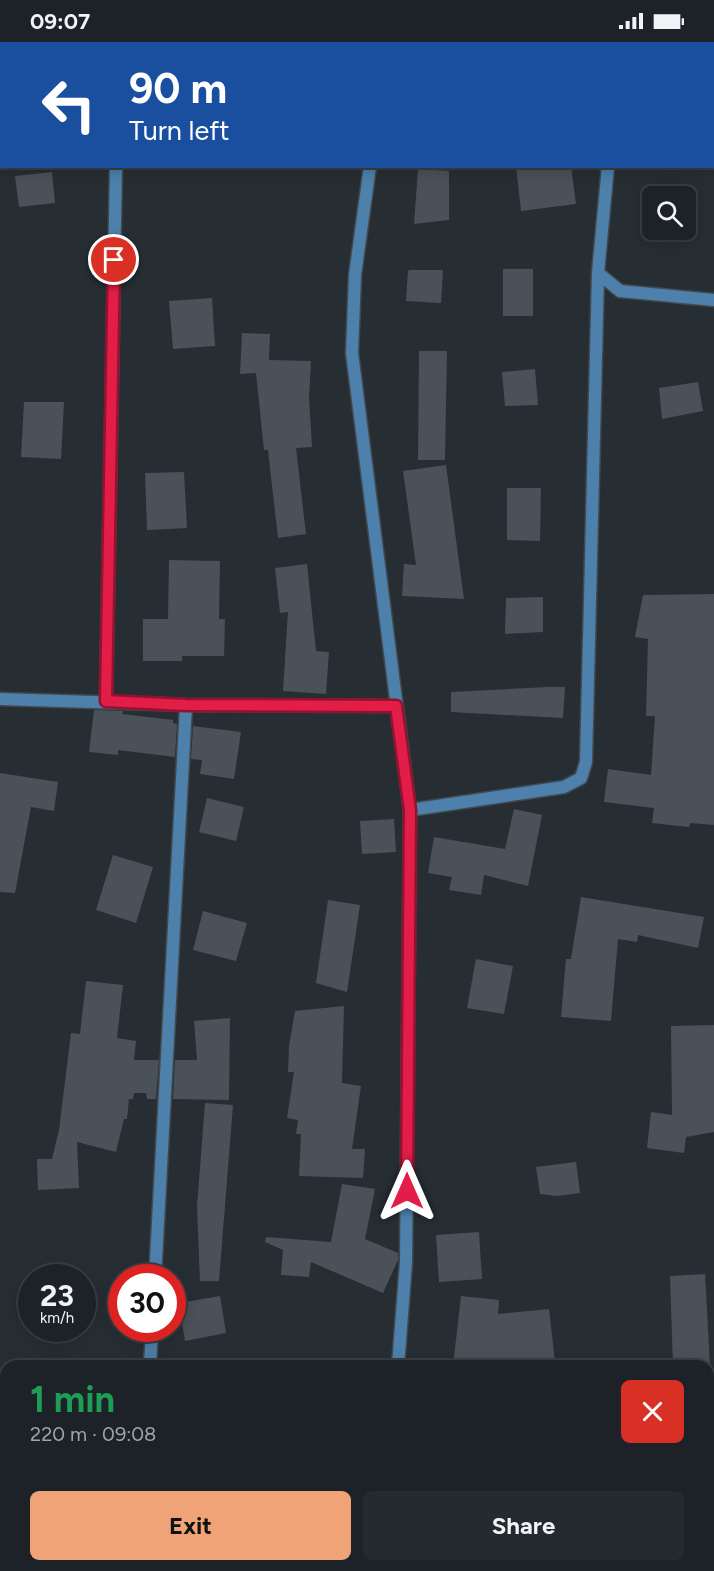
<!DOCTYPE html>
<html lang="en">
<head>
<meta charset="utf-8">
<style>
  :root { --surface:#1c2227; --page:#252a2f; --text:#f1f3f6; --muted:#a0a4a7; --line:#3a3f44; --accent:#efa377 }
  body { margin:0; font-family:Figtree,sans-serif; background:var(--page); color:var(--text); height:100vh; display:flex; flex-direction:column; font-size:22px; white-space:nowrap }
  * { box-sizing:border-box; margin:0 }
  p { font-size:20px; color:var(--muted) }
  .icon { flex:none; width:33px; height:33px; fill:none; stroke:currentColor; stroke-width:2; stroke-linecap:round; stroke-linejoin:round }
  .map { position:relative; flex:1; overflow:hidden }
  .drawer { position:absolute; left:0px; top:1318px; width:714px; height:212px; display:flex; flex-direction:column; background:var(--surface); border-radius:18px 18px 0 0; box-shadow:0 3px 15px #0003,0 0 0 2px var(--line) }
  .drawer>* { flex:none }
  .banner { position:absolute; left:0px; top:0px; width:714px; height:126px; box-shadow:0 3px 15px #0003,0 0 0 2px var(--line); background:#1a4fa0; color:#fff; overflow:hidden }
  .controls { position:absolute; left:642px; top:144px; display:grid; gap:12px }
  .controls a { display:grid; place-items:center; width:54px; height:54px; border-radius:9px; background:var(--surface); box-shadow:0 3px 15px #0003,0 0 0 2px var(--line); font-size:30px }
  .speed { position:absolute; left:18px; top:1222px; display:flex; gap:12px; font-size:30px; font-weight:700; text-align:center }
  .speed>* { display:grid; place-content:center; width:78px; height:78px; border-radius:50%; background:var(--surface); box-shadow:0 3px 15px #0003,0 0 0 2px var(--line); line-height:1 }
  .speed small { font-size:15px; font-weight:400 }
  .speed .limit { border:9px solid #d22; background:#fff; color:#111 }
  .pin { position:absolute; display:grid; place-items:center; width:51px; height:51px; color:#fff; margin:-26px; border:3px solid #fff; border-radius:50%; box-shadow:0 2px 6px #0007 }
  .me { position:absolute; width:66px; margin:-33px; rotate:0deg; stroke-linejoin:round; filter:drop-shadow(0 0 4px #0008) }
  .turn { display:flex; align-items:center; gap:21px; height:126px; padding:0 30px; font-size:27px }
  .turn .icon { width:78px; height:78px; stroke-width:2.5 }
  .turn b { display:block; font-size:42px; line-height:51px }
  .round { display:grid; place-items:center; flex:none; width:63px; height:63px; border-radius:9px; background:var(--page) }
  .headline { display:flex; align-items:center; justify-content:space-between; height:102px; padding:0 30px }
  h1 { font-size:36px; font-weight:700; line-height:45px; color:#1e9e55 }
  .primary-button { display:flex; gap:12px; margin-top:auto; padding:12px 30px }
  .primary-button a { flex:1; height:69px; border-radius:9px; background:var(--accent); color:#111; font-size:24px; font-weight:700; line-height:69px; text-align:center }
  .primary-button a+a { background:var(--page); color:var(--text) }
  .status { display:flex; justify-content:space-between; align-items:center; height:42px; padding:0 30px; background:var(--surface); direction:ltr }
  .status svg { height:16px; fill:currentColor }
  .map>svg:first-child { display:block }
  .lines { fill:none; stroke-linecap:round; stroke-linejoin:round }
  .stream { stroke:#a24f10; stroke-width:10 }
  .building { fill:#4a5158 }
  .street-casing { stroke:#41494e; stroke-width:15 }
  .street { stroke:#4d80ab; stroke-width:12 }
  .route-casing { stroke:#92132f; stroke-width:15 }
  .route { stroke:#e11d48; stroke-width:10 }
</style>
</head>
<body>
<div class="status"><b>09:07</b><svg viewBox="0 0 49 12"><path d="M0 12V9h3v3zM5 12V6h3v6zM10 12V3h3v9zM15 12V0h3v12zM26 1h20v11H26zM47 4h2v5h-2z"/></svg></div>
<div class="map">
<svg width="714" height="1529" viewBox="0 0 714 1529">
  <rect width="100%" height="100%" fill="#262e34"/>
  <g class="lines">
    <path class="stream" d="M 708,1508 L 714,1508
      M 584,1529 L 595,1524"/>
  </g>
  <path class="building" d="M 516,124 L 571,124 L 576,162 L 521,169 Z
    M 418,127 L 449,129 L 449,178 L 414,182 Z
    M 52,130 L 55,161 L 19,165 L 15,134 Z
    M 692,146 L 693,182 L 686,182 L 686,154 L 652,154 L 651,183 L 651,147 Z
    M 503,227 L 533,227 L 533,274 L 503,274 Z
    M 410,228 L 443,228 L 441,261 L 406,259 L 408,229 Z
    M 212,256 L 215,304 L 173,307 L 169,259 Z
    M 242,291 L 270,292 L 269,318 L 311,319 L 309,356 L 312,405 L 296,406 L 306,492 L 278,496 L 268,408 L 264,408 L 256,331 L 240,332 Z
    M 419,309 L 447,309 L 445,418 L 418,418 Z
    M 535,327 L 538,363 L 505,364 L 502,330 Z
    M 698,340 L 703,369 L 662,377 L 659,346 Z
    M 24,360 L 64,360 L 61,417 L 21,415 Z
    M 446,423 L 464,557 L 402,554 L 404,522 L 416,523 L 403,429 Z
    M 184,430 L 187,486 L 147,488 L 145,431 Z
    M 507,446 L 541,446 L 540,499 L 507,498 Z
    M 169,518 L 220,519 L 219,577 L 225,577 L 224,614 L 182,614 L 182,619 L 143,619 L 143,577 L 168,577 Z
    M 307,522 L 316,609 L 329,610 L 326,652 L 283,649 L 288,570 L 280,571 L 275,526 Z
    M 714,552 L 714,783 L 690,781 L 689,785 L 652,781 L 654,766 L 604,760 L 608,727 L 651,733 L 655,674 L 646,674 L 648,597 L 635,595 L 643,553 Z
    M 543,555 L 543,590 L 505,592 L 506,556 Z
    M 548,645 L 565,645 L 563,676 L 451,670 L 451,650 Z
    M 94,668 L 123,669 L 122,672 L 173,678 L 173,681 L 177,682 L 175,715 L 118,708 L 118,713 L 89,710 Z
    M 193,684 L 241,690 L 234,737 L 200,732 L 202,718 L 191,717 Z
    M 0,731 L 58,740 L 54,769 L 31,765 L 15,851 L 0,850 Z
    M 207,756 L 244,765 L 236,799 L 199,790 Z
    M 514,767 L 542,773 L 528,844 L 484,833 L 481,853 L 449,848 L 452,835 L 428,831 L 434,795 L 505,807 Z
    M 394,777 L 396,810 L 362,812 L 360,779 Z
    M 113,813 L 153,825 L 136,881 L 96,868 Z
    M 581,855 L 704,875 L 698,906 L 638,893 L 637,900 L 618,897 L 611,979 L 561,975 L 566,917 L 571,917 Z
    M 328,858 L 360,863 L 347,950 L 316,941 Z
    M 203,869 L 247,881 L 236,919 L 193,908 Z
    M 476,917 L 513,924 L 504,972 L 467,966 Z
    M 86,939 L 123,943 L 117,996 L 136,999 L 134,1018 L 159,1018 L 156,1057 L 147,1057 L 146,1051 L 134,1051 L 133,1057 L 129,1057 L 127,1077 L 124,1077 L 116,1110 L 77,1100 L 79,1146 L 38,1148 L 37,1117 L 52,1117 L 59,1088 L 71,991 L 80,992 Z
    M 344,964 L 342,1041 L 361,1044 L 352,1107 L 365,1107 L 363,1136 L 299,1134 L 301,1092 L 296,1092 L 298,1078 L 287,1076 L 294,1030 L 288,1030 L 289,1004 L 295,969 Z
    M 230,976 L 229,1058 L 173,1057 L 175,1018 L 197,1018 L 194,979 Z
    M 714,983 L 714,1090 L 686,1095 L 684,1111 L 647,1106 L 651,1070 L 672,1073 L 671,984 Z
    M 205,1061 L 233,1063 L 219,1239 L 200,1239 L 197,1164 Z
    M 576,1120 L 580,1151 L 557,1154 L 540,1152 L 536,1125 Z
    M 342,1142 L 375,1147 L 365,1197 L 398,1211 L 398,1218 L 383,1251 L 311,1220 L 309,1235 L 281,1233 L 283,1208 L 265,1200 L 266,1195 L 331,1200 Z
    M 479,1190 L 482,1237 L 439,1240 L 436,1193 Z
    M 705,1232 L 710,1324 L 673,1324 L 670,1234 Z
    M 220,1254 L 226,1291 L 185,1299 L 179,1261 Z
    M 461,1254 L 499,1258 L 498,1272 L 549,1267 L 555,1320 L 518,1324 L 453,1324 Z"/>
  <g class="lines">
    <defs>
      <path id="street" d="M 118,2 L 118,0
        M 386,2 L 386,0
        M 712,49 L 714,49
        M 370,124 L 355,233 L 352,311 L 410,768 L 406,1220 L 398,1324
        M 598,231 L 620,249 L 714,258
        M 0,657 L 186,663 L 396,664
        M 106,659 L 116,124
        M 410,768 L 564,745 L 581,736 L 586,720 L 598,231 L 608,124
        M 155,1236 L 186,663
        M 150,1324 L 152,1287
        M 139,1529 L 140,1524"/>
    </defs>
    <use href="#street" class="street-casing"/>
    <use href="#street" class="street"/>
  </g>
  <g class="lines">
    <defs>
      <path id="route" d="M 114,218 L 106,659 L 186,663 L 396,664 L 410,768 L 407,1149"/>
    </defs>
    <use href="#route" class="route-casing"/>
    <use href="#route" class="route"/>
  </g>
</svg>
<div class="controls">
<a><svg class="icon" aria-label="search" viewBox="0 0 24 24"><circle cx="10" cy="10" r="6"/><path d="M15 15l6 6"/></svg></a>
</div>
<div class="speed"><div>23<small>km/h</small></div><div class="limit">30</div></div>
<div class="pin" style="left:114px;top:218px;background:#d93025"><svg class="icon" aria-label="arrive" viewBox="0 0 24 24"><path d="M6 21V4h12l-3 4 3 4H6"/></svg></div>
<svg class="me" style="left:407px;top:1149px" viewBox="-20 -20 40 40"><path d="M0-17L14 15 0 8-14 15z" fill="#e11d48" stroke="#fff" stroke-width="4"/></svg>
<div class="banner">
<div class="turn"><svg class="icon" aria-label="left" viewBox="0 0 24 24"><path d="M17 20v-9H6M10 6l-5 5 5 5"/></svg><div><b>90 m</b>Turn left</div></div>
</div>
<section class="drawer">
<div class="headline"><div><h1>1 min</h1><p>220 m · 09:08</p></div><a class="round" style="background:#d93025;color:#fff"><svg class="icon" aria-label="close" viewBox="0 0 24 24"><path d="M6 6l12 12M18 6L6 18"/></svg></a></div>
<div class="primary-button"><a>Exit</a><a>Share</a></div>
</section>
</div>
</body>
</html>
